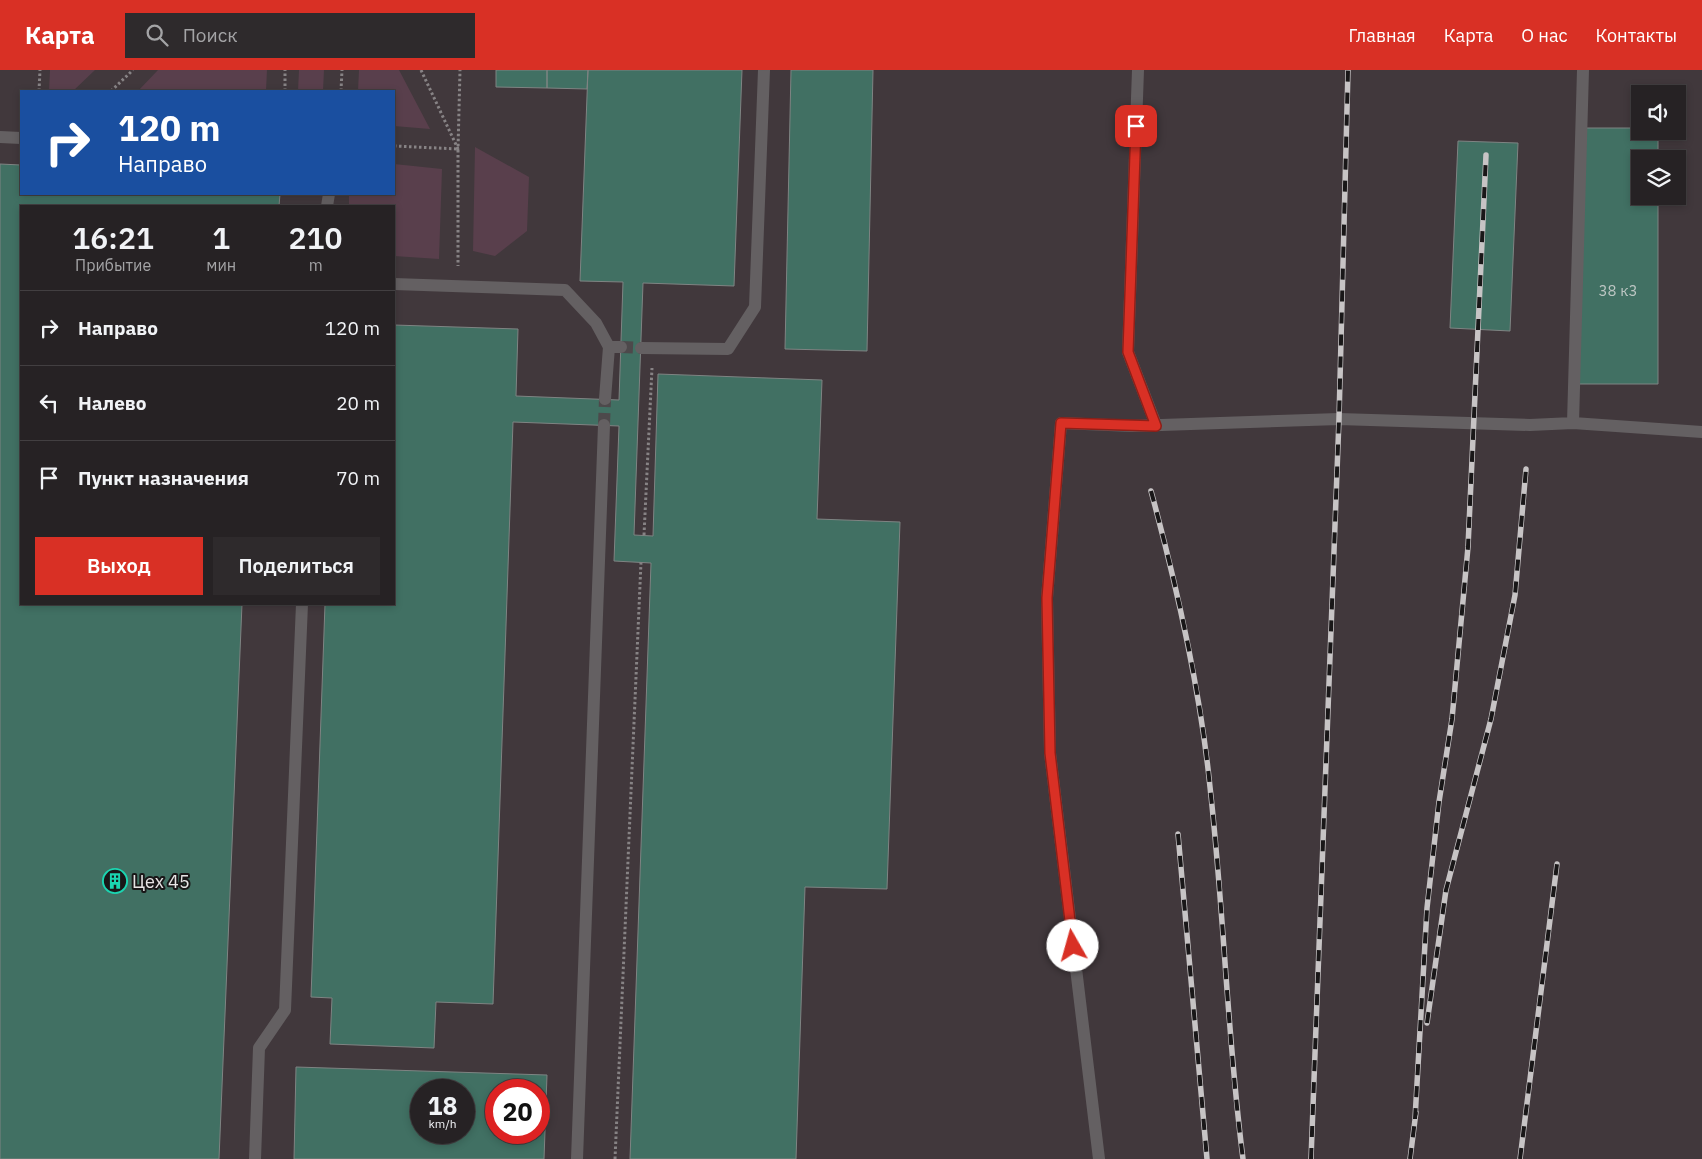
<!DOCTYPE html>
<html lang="ru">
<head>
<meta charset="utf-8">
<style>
  :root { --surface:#262224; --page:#2e2a2c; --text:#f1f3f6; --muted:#a4a4a6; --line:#423f41; --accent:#d93025 }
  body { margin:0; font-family:"IBM Plex Sans",sans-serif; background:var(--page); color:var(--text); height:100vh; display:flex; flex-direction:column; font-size:19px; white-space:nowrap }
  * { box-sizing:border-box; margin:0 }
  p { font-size:16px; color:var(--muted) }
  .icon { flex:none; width:28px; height:28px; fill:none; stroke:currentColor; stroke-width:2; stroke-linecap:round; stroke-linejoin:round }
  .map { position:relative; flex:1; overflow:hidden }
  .sheet { position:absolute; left:20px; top:135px; width:375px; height:400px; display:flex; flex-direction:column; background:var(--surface); border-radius:0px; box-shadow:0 2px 8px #0003,0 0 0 1px var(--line) }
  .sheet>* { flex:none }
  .guide { position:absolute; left:20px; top:20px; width:375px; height:105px; border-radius:0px; box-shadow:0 2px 8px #0003,0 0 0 1px var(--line); background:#1a4fa0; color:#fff; overflow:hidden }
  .tools { position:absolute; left:1631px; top:15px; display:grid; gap:10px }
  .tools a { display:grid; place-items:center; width:55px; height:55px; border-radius:0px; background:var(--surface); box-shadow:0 2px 8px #0003,0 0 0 1px var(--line); font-size:25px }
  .speed { position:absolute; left:410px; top:1009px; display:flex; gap:10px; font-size:25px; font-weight:700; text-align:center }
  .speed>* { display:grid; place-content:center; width:65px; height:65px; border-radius:50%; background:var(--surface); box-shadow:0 2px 8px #0003,0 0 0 1px var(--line); line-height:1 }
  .speed small { font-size:12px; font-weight:400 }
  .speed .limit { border:8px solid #d22; background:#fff; color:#111 }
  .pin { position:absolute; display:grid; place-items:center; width:42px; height:42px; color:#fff; margin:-21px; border-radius:10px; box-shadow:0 2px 8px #0006 }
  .me { position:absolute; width:55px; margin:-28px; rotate:353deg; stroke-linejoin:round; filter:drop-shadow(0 0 4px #0008) }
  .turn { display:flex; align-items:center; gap:18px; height:105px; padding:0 15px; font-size:22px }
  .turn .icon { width:65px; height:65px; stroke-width:2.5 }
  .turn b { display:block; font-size:35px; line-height:42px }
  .eta { display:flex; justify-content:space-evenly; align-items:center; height:85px; text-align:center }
  .eta b { font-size:30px; font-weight:600; line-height:35px }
  .primary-button { display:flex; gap:10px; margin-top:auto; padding:10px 15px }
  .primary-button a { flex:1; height:58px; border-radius:0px; background:var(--accent); color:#fff; font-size:20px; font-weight:600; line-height:58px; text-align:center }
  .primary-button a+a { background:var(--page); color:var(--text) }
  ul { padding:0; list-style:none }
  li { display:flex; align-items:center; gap:15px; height:75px; padding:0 15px; border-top:1px solid var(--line) }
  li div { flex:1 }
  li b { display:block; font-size:19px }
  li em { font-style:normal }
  header { display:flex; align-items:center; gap:30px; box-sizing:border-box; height:70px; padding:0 25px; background:var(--accent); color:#fff }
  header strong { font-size:24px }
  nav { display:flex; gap:28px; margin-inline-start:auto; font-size:18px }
  .search { width:350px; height:45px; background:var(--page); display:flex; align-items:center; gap:12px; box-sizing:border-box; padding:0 18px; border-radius:0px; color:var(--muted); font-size:19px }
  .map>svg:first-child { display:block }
  .built { fill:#41383c; fill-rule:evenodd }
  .green { fill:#593f4c }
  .building { fill:#417063; stroke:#7f8483; fill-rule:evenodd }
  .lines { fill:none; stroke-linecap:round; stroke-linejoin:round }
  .minor-tunnel { stroke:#4d494b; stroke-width:12; stroke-dasharray:12 6; stroke-linecap:butt }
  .path { stroke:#878385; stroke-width:3; stroke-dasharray:2.5 2.5; stroke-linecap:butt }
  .minor { stroke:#646062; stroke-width:12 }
  .rail-casing { stroke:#c7c4c5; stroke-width:5.5 }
  .rail { stroke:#191718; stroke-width:4; stroke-dasharray:11; stroke-linecap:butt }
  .route-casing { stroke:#8d1f18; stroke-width:12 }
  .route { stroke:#d93025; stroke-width:9 }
  .labels { text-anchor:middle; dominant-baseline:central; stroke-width:4; stroke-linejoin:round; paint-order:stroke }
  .number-label { font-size:15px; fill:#bec7c4 }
  .poi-label { font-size:18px; fill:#e7e4e5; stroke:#191718; text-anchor:start }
</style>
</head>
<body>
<header>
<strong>Карта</strong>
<div class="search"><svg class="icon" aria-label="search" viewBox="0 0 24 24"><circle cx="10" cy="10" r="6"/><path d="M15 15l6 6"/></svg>Поиск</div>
<nav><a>Главная</a><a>Карта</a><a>О нас</a><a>Контакты</a></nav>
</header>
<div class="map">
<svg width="1702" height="1089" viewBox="0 0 1702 1089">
  <rect width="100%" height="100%" fill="#322e30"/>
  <path class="built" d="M 0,0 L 1702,0 L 1702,1089 L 0,1089 ZM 21,21 L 394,21 L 394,124 L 21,124 ZM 1640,24 L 1678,24 L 1678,61 L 1640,61 ZM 1640,89 L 1678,89 L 1678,126 L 1640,126 ZM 21,136 L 394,136 L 394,534 L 21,534 ZM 421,1020 L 464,1020 L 464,1062 L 421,1062 ZM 496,1020 L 539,1020 L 539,1062 L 496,1062 Z"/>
  <path class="green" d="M 50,0 L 95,0 L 73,21 L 49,21 Z
    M 158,0 L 267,0 L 266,21 L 138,21 Z
    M 299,0 L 324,0 L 323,21 L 298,21 Z
    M 359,0 L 399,0 L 430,59 L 394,56 L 394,21 L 358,21 Z
    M 475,77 L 529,107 L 527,161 L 495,186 L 473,181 Z
    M 394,94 L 442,99 L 439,189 L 394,186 L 394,136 L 349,136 L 349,124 L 394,124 Z"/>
  <path class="building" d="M 496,0 L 547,0 L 547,18 L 496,17 Z
    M 547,0 L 588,0 L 587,19 L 547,18 Z
    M 588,0 L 742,0 L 734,216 L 643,213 L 634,465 L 653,466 L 658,304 L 822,310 L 817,449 L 900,452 L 887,819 L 805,817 L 796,1089 L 630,1089 L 651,493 L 614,491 L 619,356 L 513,352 L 493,934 L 436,932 L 434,978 L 330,974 L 332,928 L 311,927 L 325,534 L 394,534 L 394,255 L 518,259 L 516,326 L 619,330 L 623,212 L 580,211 Z
    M 791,0 L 873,0 L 867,281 L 785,279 Z
    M 1578,58 L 1640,58 L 1640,61 L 1658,61 L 1658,89 L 1640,89 L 1640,126 L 1658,126 L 1658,314 L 1578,314 Z
    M 1458,71 L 1518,73 L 1510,261 L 1450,258 Z
    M 0,94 L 21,95 L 21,124 L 280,124 L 279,136 L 21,136 L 21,534 L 242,534 L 219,1089 L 0,1089 Z
    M 296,997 L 547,1005 L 544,1089 L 294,1089 ZM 421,1020 L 464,1020 L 464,1062 L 421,1062 ZM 496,1020 L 539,1020 L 539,1062 L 496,1062 Z"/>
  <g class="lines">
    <path class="minor-tunnel" d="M 621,277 L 641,278
      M 604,355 L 605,329"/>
    <path class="path" d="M 421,0 L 458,79 L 460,0
      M 39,21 L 40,0
      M 111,21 L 133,0
      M 285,21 L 285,0
      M 341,21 L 342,0
      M 394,76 L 458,79 L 458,196
      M 644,465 L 652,298
      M 615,1089 L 641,492"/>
    <path class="minor" d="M 1138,0 L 1128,282 L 1156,355
      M 0,67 L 21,68
      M 327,136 L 329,124
      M 394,214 L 565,220 L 596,253 L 609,277
      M 641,278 L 728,279 L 755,237 L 764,0
      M 605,329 L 609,277 L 621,277
      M 1573,353 L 1583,0
      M 255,1089 L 259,978 L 285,940 L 302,534
      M 577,1089 L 604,355
      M 1099,1089 L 1050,683 L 1047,528 L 1061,353 L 1132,356 L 1339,349 L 1530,355 L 1573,353 L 1702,362"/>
    <defs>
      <path id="rail" d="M 1151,421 C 1177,517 1200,617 1210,717 C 1224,841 1227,965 1243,1089
        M 1178,764 L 1207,1089
        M 1427,953 L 1446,820 L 1491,649 L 1515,525 L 1526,399
        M 1415,1049 L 1427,838 L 1439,732 L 1452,649 L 1468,477 L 1486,85
        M 1311,1089 L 1339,349 L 1348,0
        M 1410,1089 L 1416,1042
        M 1520,1089 L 1557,794"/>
    </defs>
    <use href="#rail" class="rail-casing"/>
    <use href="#rail" class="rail"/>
  </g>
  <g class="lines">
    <defs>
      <path id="route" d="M 1073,876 L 1050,683 L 1047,528 L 1061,353 L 1156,356 L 1128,282 L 1136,56"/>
    </defs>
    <use href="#route" class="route-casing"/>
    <use href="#route" class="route"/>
  </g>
  <defs>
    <symbol id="building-ring" viewBox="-11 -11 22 22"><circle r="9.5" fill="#191718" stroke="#1bd5b1" stroke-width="1.5"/><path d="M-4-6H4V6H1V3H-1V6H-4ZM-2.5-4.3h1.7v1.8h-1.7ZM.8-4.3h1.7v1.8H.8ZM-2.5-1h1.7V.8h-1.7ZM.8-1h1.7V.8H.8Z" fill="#1bd5b1"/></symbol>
  </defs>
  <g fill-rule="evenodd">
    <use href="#building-ring" x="101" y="797" width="28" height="28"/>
  </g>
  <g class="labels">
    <g class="number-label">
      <text x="1618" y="220">38 к3</text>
    </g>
    <g class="poi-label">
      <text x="132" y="811">Цех 45</text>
    </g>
  </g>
</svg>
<div class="tools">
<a><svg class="icon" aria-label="sound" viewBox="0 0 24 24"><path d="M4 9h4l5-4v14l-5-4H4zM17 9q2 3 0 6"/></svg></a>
<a><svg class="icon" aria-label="layers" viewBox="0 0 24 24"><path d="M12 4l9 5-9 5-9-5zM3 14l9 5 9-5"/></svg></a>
</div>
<div class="speed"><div>18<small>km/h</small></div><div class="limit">20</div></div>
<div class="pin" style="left:1136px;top:56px;background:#d93025"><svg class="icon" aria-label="arrive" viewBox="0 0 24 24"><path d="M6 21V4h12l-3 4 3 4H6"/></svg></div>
<svg class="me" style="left:1073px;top:876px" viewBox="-20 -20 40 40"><circle r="19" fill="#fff"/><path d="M0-13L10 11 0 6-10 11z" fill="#d93025"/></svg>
<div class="guide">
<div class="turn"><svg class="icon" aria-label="right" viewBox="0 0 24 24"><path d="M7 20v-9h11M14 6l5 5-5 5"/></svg><div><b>120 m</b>Направо</div></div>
</div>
<section class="sheet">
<div class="eta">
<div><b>16:21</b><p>Прибытие</p></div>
<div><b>1</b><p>мин</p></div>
<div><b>210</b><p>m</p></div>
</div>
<ul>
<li><svg class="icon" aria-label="right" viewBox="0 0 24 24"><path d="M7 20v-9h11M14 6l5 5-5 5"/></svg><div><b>Направо</b></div><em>120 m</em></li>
<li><svg class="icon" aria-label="left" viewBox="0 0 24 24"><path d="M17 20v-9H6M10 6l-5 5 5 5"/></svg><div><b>Налево</b></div><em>20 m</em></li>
<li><svg class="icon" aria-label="arrive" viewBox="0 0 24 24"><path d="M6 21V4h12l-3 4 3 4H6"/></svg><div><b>Пункт назначения</b></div><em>70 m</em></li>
</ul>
<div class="primary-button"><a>Выход</a><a>Поделиться</a></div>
</section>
</div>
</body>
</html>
